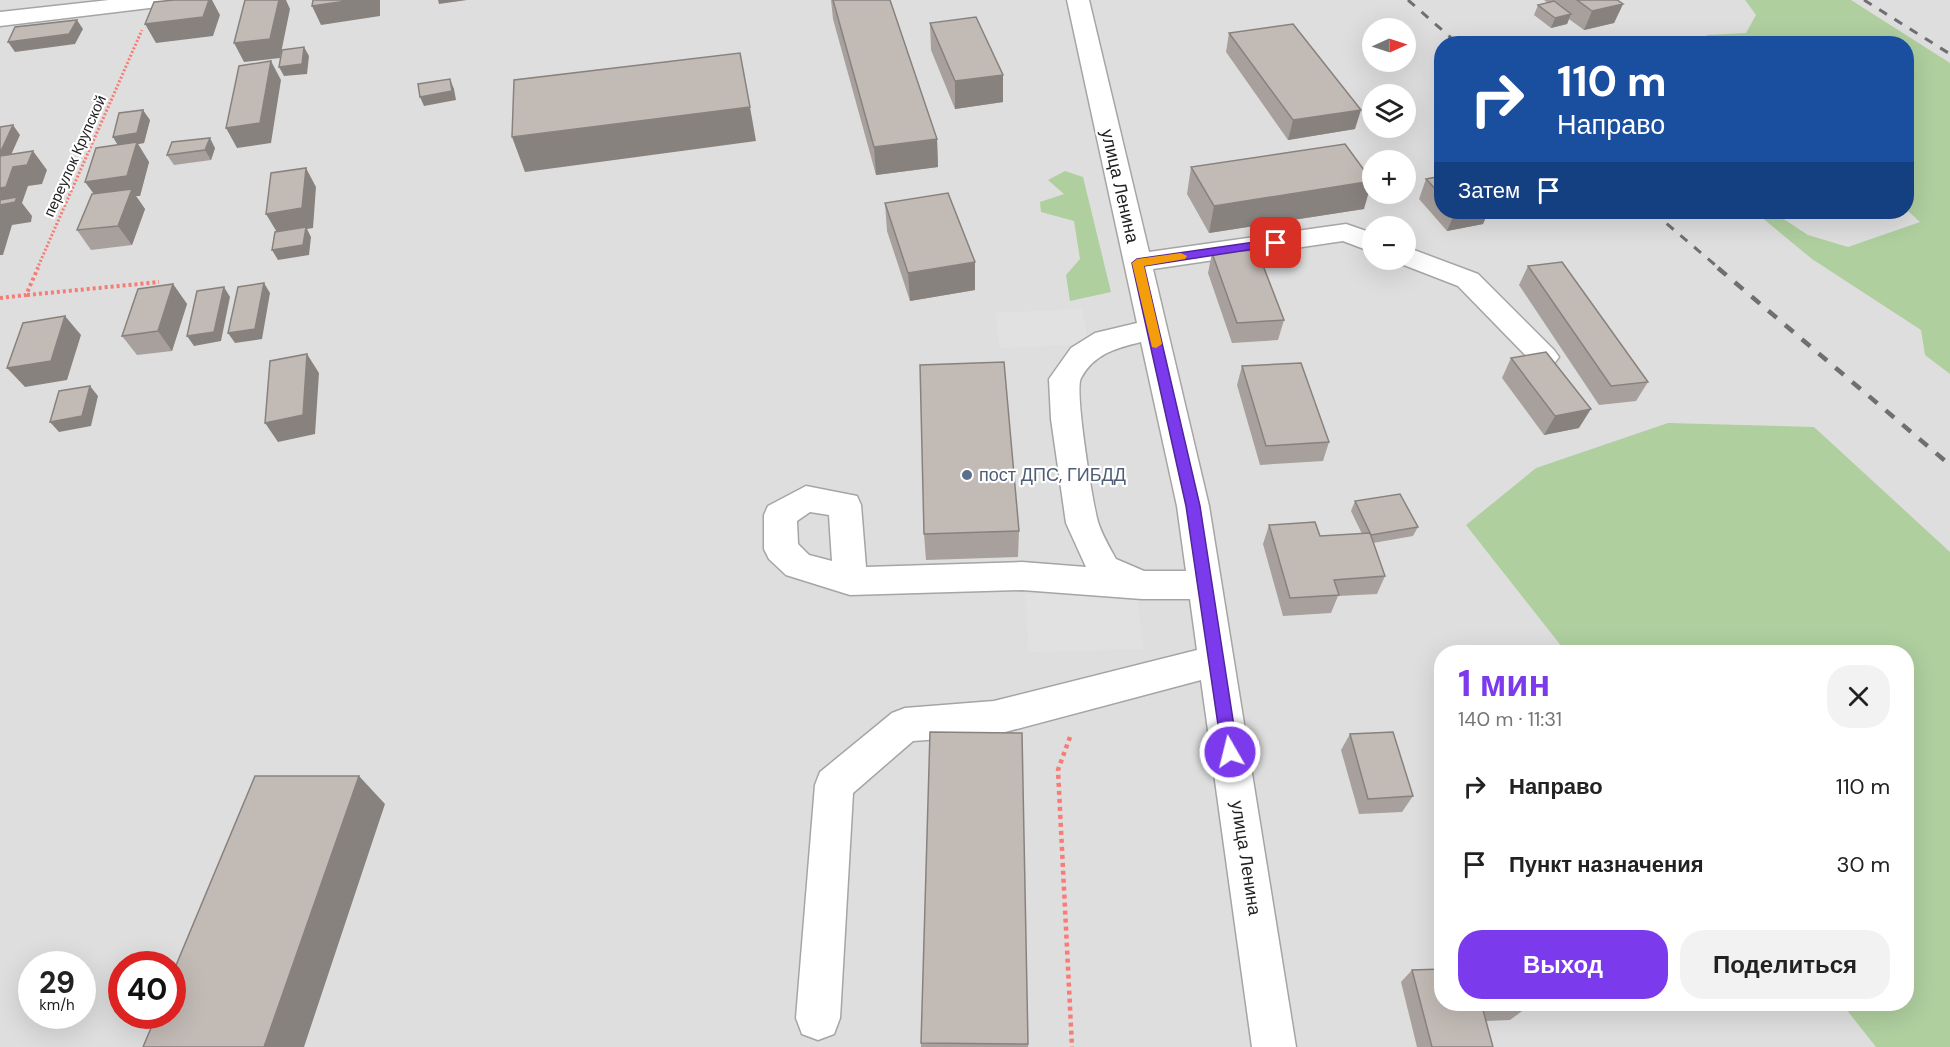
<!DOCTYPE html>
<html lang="ru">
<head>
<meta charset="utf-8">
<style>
  :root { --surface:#fff; --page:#f2f2f2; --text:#222; --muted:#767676; --accent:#7c3aed }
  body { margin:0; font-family:"DM Sans",sans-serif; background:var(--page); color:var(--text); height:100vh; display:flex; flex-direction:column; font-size:22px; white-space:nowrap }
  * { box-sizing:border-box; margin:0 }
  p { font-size:20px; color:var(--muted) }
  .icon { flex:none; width:33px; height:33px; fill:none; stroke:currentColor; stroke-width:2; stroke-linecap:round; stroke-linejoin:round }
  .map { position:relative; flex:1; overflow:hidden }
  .panel { position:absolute; left:1434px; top:645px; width:480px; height:366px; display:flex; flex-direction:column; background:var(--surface); border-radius:24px; box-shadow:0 6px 24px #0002 }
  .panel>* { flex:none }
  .banner { position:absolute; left:1434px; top:36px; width:480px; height:183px; border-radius:24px; box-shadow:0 6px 24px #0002; background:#1a4fa0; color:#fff; overflow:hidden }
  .needle { width:39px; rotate:87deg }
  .controls { position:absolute; left:1362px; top:18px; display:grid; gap:12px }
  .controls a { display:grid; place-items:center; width:54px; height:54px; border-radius:50%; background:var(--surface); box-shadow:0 6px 24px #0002; font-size:30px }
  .speed { position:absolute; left:18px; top:951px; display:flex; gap:12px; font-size:30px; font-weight:700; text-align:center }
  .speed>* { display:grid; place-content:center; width:78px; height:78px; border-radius:50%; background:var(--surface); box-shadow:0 6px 24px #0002; line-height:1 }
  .speed small { font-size:15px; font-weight:400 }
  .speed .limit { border:9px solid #d22; background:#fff; color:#111 }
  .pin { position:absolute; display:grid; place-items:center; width:51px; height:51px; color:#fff; margin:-26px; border-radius:12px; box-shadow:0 3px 9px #0006 }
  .me { position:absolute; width:66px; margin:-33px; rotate:352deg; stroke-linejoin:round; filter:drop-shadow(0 0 4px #0008) }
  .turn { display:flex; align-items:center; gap:21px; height:126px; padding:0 24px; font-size:27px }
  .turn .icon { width:78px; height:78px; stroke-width:2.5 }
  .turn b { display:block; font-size:42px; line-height:51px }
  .then { display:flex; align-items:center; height:57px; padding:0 24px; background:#0003; gap:12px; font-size:22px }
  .round { display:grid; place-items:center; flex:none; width:63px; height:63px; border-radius:24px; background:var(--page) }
  .overview { display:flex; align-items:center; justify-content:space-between; height:102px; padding:0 24px }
  h1 { font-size:36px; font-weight:800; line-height:45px; color:var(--accent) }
  .button { display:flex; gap:12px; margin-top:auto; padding:12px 24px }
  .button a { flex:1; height:69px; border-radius:24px; background:var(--accent); color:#fff; font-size:24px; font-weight:800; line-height:69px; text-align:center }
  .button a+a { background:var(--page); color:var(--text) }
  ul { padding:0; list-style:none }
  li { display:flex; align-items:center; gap:18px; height:78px; padding:0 24px }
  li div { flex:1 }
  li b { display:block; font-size:22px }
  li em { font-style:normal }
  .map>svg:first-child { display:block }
  .residential { fill:#dfdede; fill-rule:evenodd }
  .forest { fill:#afcf9f }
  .parking { fill:#e1e1e1 }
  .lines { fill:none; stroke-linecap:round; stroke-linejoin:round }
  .minor-casing { stroke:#a5a5a5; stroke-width:3 }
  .path-far2 { stroke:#f67c75; stroke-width:3; stroke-dasharray:2 2; stroke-linecap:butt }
  .path-far1 { stroke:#f67c75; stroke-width:4; stroke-dasharray:3 3; stroke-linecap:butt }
  .path { stroke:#f67c75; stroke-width:4.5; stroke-dasharray:4 4; stroke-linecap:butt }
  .minor { fill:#fff; fill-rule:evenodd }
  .rail-far1 { stroke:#6f6f6f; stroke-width:3; stroke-dasharray:9 9; stroke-linecap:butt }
  .rail { stroke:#6f6f6f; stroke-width:4.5; stroke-dasharray:11 11; stroke-linecap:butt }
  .wall { fill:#a7a09c }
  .shaded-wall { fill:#88827f }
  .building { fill:#c2bab5; stroke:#88827f; stroke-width:1.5 }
  .route { fill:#7c3aed; stroke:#51269a; stroke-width:1.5 }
  .slow { fill:#f59e0b }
  .service-dot { fill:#5c6f8a; stroke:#fff; stroke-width:2 }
  .labels { text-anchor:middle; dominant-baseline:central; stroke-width:4.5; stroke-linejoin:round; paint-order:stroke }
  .far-street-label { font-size:15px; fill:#212121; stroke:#fff }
  .street-label { font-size:18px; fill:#212121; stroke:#fff }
  .service-label { font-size:18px; fill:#4e5e75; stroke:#fff; text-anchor:start }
</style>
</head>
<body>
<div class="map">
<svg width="1950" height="1047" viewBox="0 0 1950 1047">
  <rect width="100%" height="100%" fill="#f1eee8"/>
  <path class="residential" d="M 0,0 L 1950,0 L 1950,1047 L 0,1047 ZM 1372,28 L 1406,28 L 1406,62 L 1372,62 ZM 1442,44 L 1906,44 L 1906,212 L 1442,212 ZM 1372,94 L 1406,94 L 1406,128 L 1372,128 ZM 1372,160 L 1406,160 L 1406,194 L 1372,194 ZM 1372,226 L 1406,226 L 1406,260 L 1372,260 ZM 1442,652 L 1906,652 L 1906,1004 L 1442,1004 ZM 32,964 L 82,964 L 82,1016 L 32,1016 ZM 122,964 L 172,964 L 172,1016 L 122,1016 Z"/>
  <path class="forest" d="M 1745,0 L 1851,0 L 1950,63 L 1950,374 L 1925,355 L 1921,330 L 1812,259 L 1755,212 L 1773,212 L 1808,235 L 1848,247 L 1920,222 L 1907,210 L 1906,44 L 1715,43 L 1706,35 L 1746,33 L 1756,15 Z
    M 1065,171 L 1083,177 L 1111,292 L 1070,301 L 1066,275 L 1080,259 L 1074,221 L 1041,212 L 1040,202 L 1064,194 L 1048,180 Z
    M 1668,423 L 1814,427 L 1950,552 L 1950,1047 L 1876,1047 L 1842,1004 L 1906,1004 L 1906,652 L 1566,652 L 1466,525 L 1536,468 Z"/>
  <path class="parking" d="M 1082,309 L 1088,344 L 1000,348 L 995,313 Z
    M 1136,591 L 1144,649 L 1029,652 L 1025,594 Z"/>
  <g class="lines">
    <defs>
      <path id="minor" d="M 109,0 L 177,0 L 174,5 L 166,6 L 0,26 L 0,12 Z
        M 1067,0 L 1089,0 L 1149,252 L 1346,224 L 1372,233 L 1372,252 L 1343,241 L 1153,269 L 1209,506 L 1296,1047 L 1252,1047 L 1201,680 L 994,735 L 913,741 L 853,793 L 840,1018 L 834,1034 L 818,1040 L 802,1034 L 796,1018 L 815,785 L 820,772 L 892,713 L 905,708 L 994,701 L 1197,650 L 1190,599 L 1142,599 L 1022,590 L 850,595 L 786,575 L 769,559 L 764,549 L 764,515 L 768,506 L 806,486 L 857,496 L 861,505 L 866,567 L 1022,562 L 1086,567 L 1066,523 L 1051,419 L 1049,379 L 1071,348 L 1095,333 L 1137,323 ZM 1141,342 L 1177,506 L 1186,571 L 1144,571 L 1116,559 C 1110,548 1102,535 1098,522 C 1093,504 1074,390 1081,378 C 1094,354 1116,348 1141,342 ZM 810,512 L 829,515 L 832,561 L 809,555 L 798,544 L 797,521 Z
        M 1406,247 L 1478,274 L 1554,350 L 1559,357 L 1554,364 L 1544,367 L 1534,364 L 1458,286 L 1396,262 L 1395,260 L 1406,260 Z"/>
    </defs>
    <use href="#minor" class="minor-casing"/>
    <path class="path-far2" d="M 37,269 L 142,30"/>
    <path class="path-far1" d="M 27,295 L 159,282
      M 0,298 L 26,295 L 38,268"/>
    <path class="path" d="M 1070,737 L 1058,770 L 1072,1047"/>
    <use href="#minor" class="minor"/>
    <path class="rail-far1" d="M 1408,0 L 1458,44
      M 1864,0 L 1950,54
      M 1653,212 L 1720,269"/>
    <path class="rail" d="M 1718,268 L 1950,465"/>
  </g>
  <path class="wall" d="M 831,0 L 890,0 L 937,139 L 938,167 L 876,175 L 833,19 Z
    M 1544,0 L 1618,0 L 1623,4 L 1614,23 L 1584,30 L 1569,19 L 1567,24 L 1551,28 L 1534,15 L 1538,5 L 1548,3 Z
    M 930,23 L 1003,75 L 1003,102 L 955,109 L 931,50 Z
    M 1229,33 L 1355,129 L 1288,140 L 1226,52 Z
    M 150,120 L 144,143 L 138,144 L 149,162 L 140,196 L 136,196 L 145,209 L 132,245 L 91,250 L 77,230 L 93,194 L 118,145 L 113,137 Z
    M 215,148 L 211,160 L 174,165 L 167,155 Z
    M 1191,167 L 1364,209 L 1209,233 L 1187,194 Z
    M 1442,176 L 1442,212 L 1488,212 L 1483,224 L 1447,231 L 1419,199 L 1426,179 Z
    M 885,203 L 975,290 L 910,301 L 887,231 Z
    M 1212,253 L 1284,320 L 1278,340 L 1232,343 L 1208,273 Z
    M 1528,266 L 1648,382 L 1636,401 L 1599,405 L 1519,285 Z
    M 173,284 L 187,304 L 172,351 L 137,355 L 122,336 Z
    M 1511,358 L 1579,428 L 1544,435 L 1502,378 Z
    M 1242,366 L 1329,442 L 1323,461 L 1260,465 L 1237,385 Z
    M 1355,501 L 1418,527 L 1413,536 L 1373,543 L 1385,576 L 1377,594 L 1338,596 L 1331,613 L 1283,616 L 1263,544 L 1269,525 L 1320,536 L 1362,534 L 1351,511 Z
    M 1019,531 L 1018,557 L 926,560 L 924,534 Z
    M 1350,734 L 1413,796 L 1402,812 L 1359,814 L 1341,750 Z
    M 1412,970 L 1525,1009 L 1510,1020 L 1486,1021 L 1493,1047 L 1417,1047 L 1401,982 Z
    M 921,1043 L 1028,1044 L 1028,1047 L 921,1047 Z"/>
  <path class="shaded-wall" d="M 209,0 L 212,0 L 220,15 L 213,36 L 156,43 L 145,24 Z
    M 279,0 L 286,0 L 290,9 L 280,58 L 244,62 L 234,43 Z
    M 353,0 L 380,0 L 380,16 L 321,25 L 312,6 Z
    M 438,0 L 467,0 L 439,4 Z
    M 1610,0 L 1618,0 L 1615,6 L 1623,4 L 1614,23 L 1584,30 L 1592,11 Z
    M 1571,14 L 1567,24 L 1551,28 L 1555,18 Z
    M 77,20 L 83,29 L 75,44 L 15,52 L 8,42 Z
    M 304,47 L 309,56 L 307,74 L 284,76 L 279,67 Z
    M 271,61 L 281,80 L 271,143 L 237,148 L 226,128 Z
    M 1003,75 L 1003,102 L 955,109 L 955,81 Z
    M 450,79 L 454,89 L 456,100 L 424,106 L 420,97 Z
    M 750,107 L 756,141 L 525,172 L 512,137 Z
    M 143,110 L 150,120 L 144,143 L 138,144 L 149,162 L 140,196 L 136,196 L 145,209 L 132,245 L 85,182 L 119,147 L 113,137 Z
    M 1361,110 L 1355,129 L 1288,140 L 1293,120 Z
    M 13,125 L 20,135 L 6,166 L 0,166 L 0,153 Z
    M 210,138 L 215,148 L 211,160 L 205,150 Z
    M 937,139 L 938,167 L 876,175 L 874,147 Z
    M 33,151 L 47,170 L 42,184 L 28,186 L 22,203 L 32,216 L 31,222 L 12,225 L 3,255 L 0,255 L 0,188 L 13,167 Z
    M 306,168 L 316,187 L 313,228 L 307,229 L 311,237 L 309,255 L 278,260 L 272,250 L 278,234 L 266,214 Z
    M 1372,181 L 1364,209 L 1209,233 L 1214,206 Z
    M 1455,212 L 1488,212 L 1483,224 L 1447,231 Z
    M 975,262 L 975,290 L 910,301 L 908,273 Z
    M 264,283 L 270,293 L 262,339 L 235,343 L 228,333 Z
    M 173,284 L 187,304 L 172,351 L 158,331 Z
    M 224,287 L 230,297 L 221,341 L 194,346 L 187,336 Z
    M 65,316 L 81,335 L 67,380 L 25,387 L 7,368 Z
    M 307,354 L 319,373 L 315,434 L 278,442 L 265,423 Z
    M 90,386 L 98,396 L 91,426 L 59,432 L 50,422 Z
    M 1591,409 L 1579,428 L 1544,435 L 1555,416 Z
    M 359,776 L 385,804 L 304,1047 L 264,1047 Z"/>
  <path class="building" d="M 174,0 L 209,0 L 203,17 L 145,24 L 154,2 Z
    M 245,0 L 279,0 L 270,39 L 234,43 Z
    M 313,0 L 353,0 L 312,6 Z
    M 833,0 L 890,0 L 937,139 L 874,147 Z
    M 1577,0 L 1617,0 L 1623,4 L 1592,11 Z
    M 1554,1 L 1571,14 L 1555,18 L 1538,5 Z
    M 976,17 L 1003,75 L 955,81 L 930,23 Z
    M 77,20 L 69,34 L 8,42 L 15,27 Z
    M 1293,24 L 1361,110 L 1293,120 L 1229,33 Z
    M 304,47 L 302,64 L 279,67 L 282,50 Z
    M 740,53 L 750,107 L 512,137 L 514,80 Z
    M 271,61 L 260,123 L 226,128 L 239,66 Z
    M 450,79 L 452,91 L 420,97 L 418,84 Z
    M 143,110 L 137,133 L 113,137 L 119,113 Z
    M 13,125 L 0,153 L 0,127 Z
    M 210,138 L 205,150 L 167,155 L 172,142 Z
    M 137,142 L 127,176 L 85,182 L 96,148 Z
    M 1345,144 L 1372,181 L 1214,206 L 1191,167 Z
    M 33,151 L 27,165 L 13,167 L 6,187 L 0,188 L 0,156 Z
    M 306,168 L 302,208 L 266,214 L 271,173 Z
    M 1442,176 L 1442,196 L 1426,179 Z
    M 132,189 L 118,226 L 77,230 L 92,194 Z
    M 948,193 L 975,262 L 908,273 L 885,203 Z
    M 17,197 L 15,202 L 0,205 L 0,200 Z
    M 306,227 L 303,245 L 272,250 L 275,232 Z
    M 1257,250 L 1284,320 L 1237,323 L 1212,253 Z
    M 1562,262 L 1648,382 L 1611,386 L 1528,266 Z
    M 264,283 L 255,329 L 228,333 L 238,287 Z
    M 173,284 L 158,331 L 122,336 L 138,289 Z
    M 224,287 L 214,332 L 187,336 L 197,291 Z
    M 65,316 L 51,361 L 7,368 L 23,323 Z
    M 1546,352 L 1591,409 L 1555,416 L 1511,358 Z
    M 307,354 L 303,415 L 265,423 L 270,361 Z
    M 1004,362 L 1019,531 L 924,534 L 920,365 Z
    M 1301,363 L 1329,442 L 1266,446 L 1242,366 Z
    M 90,386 L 82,416 L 50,422 L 59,391 Z
    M 1400,494 L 1418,527 L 1371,535 L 1355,501 Z
    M 1315,522 L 1320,536 L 1370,533 L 1385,576 L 1334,580 L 1339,595 L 1290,598 L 1269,525 Z
    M 930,732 L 1022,733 L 1028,1044 L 921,1043 Z
    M 1393,732 L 1413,796 L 1368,799 L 1350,734 Z
    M 255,776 L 359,776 L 264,1047 L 143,1047 L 156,1016 L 172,1016 L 172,975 Z
    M 1442,969 L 1442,1004 L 1523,1004 L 1525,1009 L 1483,1010 L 1493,1047 L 1432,1047 L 1412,970 Z"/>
  <path class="route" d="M 1276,239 L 1282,243 L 1280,245 L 1144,266 L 1200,506 L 1238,752 L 1235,757 L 1230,759 L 1224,757 L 1222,752 L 1186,506 L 1132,263 L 1137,259 Z"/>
  <path class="slow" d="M 1181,253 L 1187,256 L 1185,259 L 1144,266 L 1162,344 L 1156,348 L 1152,347 L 1132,263 L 1137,259 Z"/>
  <circle class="service-dot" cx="967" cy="475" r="6"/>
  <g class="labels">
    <g class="far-street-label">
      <text transform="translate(75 156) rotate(-66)">переулок Крупской</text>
    </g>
    <g class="street-label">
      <text transform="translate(1120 186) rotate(77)">улица Ленина</text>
      <text transform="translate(1246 858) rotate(81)">улица Ленина</text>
    </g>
    <g class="service-label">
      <text x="979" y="475">пост ДПС, ГИБДД</text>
    </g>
  </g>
</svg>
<div class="controls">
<a><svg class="needle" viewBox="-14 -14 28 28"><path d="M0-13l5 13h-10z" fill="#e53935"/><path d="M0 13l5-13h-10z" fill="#767676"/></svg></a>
<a><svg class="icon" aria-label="layers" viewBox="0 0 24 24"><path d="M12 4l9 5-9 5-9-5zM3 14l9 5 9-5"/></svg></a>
<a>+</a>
<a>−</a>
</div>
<div class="speed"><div>29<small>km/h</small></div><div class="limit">40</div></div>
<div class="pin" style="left:1276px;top:243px;background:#d93025"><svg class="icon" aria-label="arrive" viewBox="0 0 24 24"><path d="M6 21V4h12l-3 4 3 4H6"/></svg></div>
<svg class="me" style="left:1230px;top:752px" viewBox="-20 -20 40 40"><circle r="17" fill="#7c3aed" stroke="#fff" stroke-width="3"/><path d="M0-11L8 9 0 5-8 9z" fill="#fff"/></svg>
<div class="banner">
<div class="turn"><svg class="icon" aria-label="right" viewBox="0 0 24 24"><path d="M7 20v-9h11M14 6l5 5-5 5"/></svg><div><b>110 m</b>Направо</div></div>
<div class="then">Затем<svg class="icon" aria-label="arrive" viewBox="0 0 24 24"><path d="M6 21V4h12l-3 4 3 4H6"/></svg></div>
</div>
<section class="panel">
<div class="overview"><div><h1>1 мин</h1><p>140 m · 11:31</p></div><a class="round"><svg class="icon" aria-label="close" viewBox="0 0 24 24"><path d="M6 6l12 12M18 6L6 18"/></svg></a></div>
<ul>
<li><svg class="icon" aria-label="right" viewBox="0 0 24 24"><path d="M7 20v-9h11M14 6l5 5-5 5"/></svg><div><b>Направо</b></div><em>110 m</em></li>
<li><svg class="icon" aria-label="arrive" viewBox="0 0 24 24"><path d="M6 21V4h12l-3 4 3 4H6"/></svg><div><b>Пункт назначения</b></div><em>30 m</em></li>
</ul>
<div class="button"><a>Выход</a><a>Поделиться</a></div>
</section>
</div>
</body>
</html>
